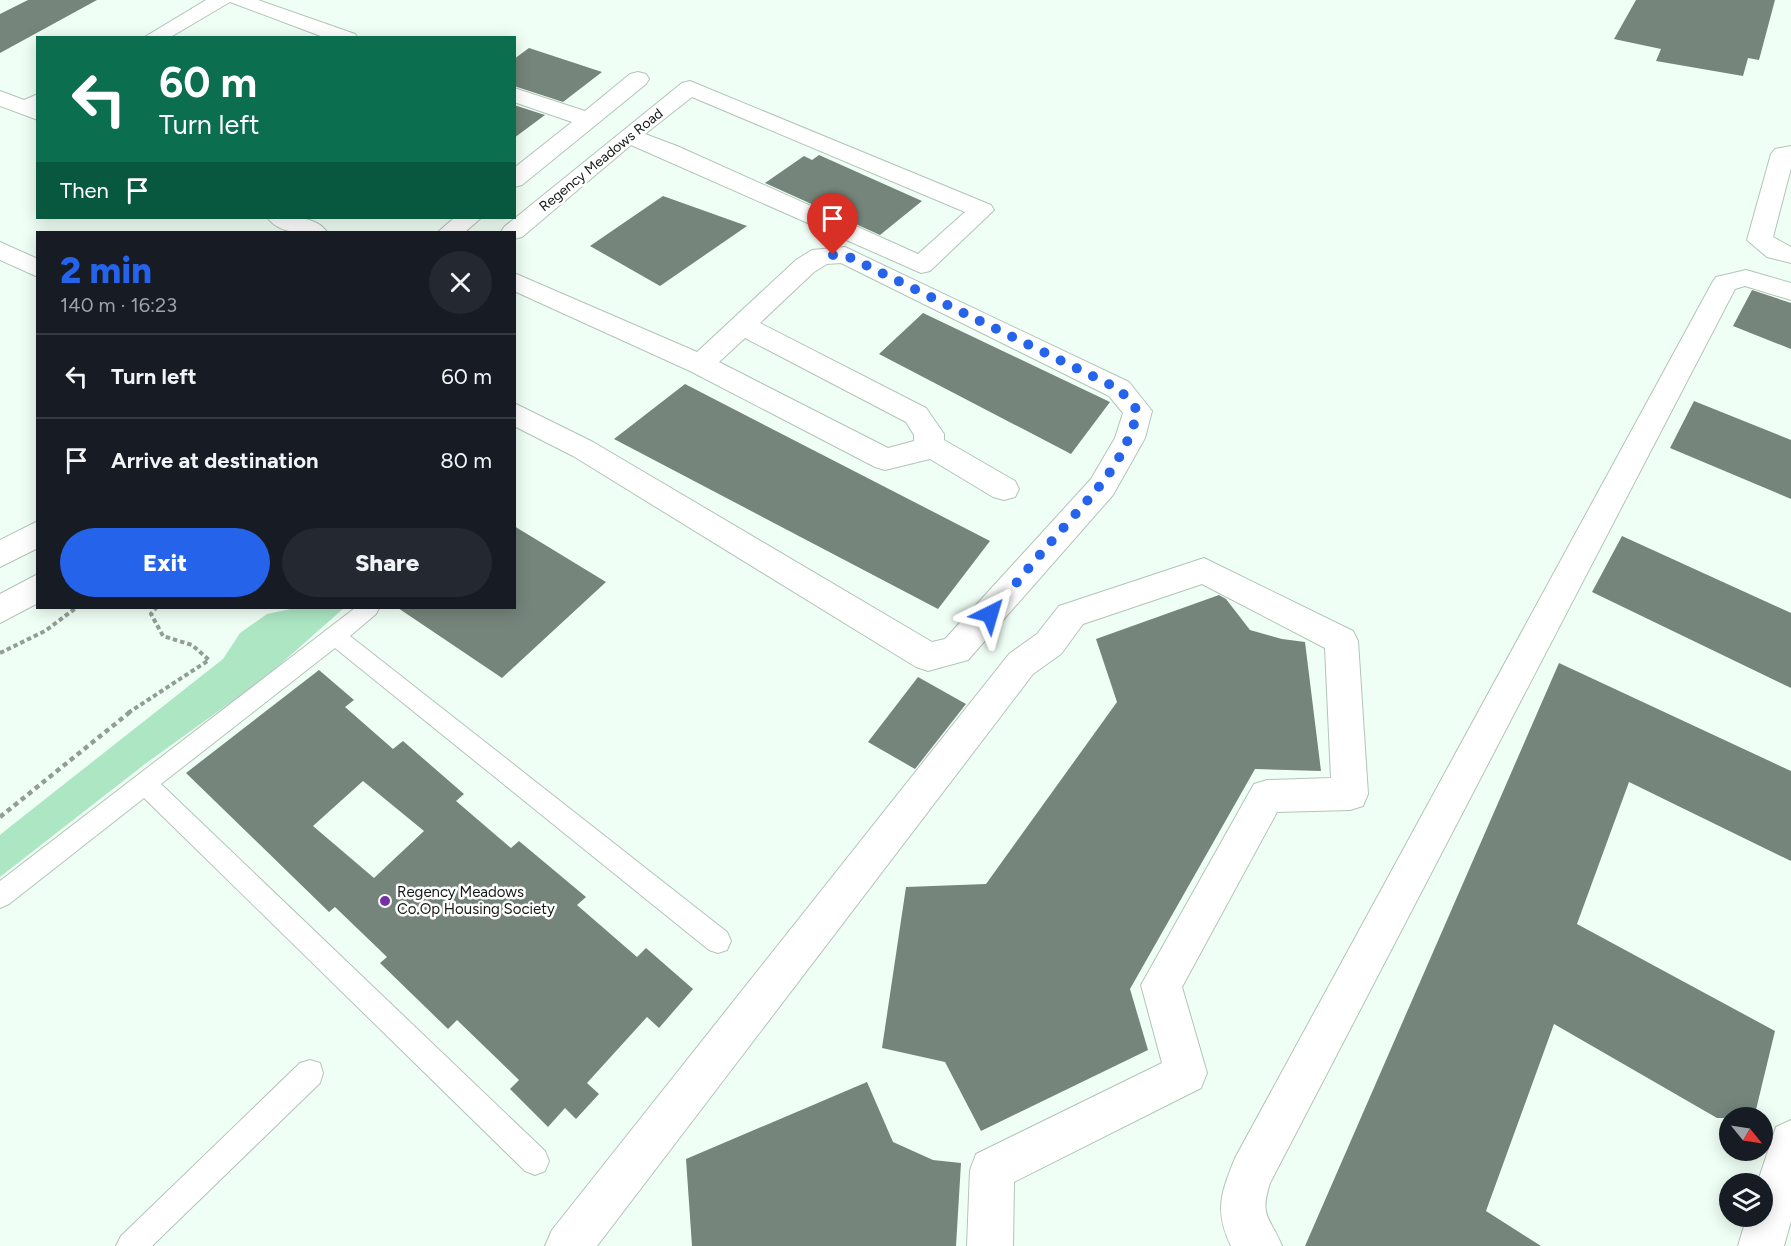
<!DOCTYPE html>
<html lang="en">
<head>
<meta charset="utf-8">
<style>
  :root { --surface:#171b24; --page:#242831; --text:#f1f3f6; --muted:#9ea1a6; --line:#363941; --accent:#2563eb }
  body { margin:0; font-family:Figtree,sans-serif; background:var(--page); color:var(--text); height:100vh; display:flex; flex-direction:column; font-size:22px; white-space:nowrap }
  * { box-sizing:border-box; margin:0 }
  p { font-size:20px; color:var(--muted) }
  .icon { flex:none; width:33px; height:33px; fill:none; stroke:currentColor; stroke-width:2; stroke-linecap:round; stroke-linejoin:round }
  .map { position:relative; flex:1; overflow:hidden }
  .details { position:absolute; left:36px; top:231px; width:480px; height:378px; display:flex; flex-direction:column; background:var(--surface); border-radius:0px; box-shadow:0 3px 15px #0003 }
  .details>* { flex:none }
  .banner { position:absolute; left:36px; top:36px; width:480px; height:183px; border-radius:0px; box-shadow:0 3px 15px #0003; background:#0b6e4f; color:#fff; overflow:hidden }
  .needle { width:39px; rotate:120deg }
  .controls { position:absolute; left:1719px; top:1107px; display:grid; gap:12px }
  .controls a { display:grid; place-items:center; width:54px; height:54px; border-radius:50%; background:var(--surface); box-shadow:0 3px 15px #0003; font-size:30px }
  .pin { position:absolute; display:grid; place-items:center; width:51px; height:51px; color:#fff; margin:-62px -26px; border-radius:50% 50% 50% 0; rotate:-45deg; box-shadow:0 0 6px #0007 }
  .pin .icon { rotate:45deg }
  .me { position:absolute; width:66px; margin:-33px; rotate:40deg; stroke-linejoin:round; filter:drop-shadow(0 0 4px #0008) }
  .turn { display:flex; align-items:center; gap:21px; height:126px; padding:0 24px; font-size:27px }
  .turn .icon { width:78px; height:78px; stroke-width:2.5 }
  .turn b { display:block; font-size:42px; line-height:51px }
  .then { display:flex; align-items:center; height:57px; padding:0 24px; background:#0003; gap:12px; font-size:22px }
  .round { display:grid; place-items:center; flex:none; width:63px; height:63px; border-radius:32px; background:var(--page) }
  .summary { display:flex; align-items:center; justify-content:space-between; height:102px; padding:0 24px }
  h1 { font-size:36px; font-weight:800; line-height:45px; color:var(--accent) }
  .cta { display:flex; gap:12px; margin-top:auto; padding:12px 24px }
  .cta a { flex:1; height:69px; border-radius:36px; background:var(--accent); color:#fff; font-size:24px; font-weight:800; line-height:69px; text-align:center }
  .cta a+a { background:var(--page); color:var(--text) }
  ul { padding:0; list-style:none }
  li { display:flex; align-items:center; gap:18px; height:84px; padding:0 24px; border-top:2px solid var(--line) }
  li div { flex:1 }
  li b { display:block; font-size:22px }
  li em { font-style:normal }
  .map>svg:first-child { display:block }
  .green { fill:#ace6c3 }
  .building { fill:#75857b; fill-rule:evenodd }
  .lines { fill:none; stroke-linecap:round; stroke-linejoin:round }
  .lane-casing { stroke:#b2c4b9; stroke-width:2 }
  .street-casing { stroke:#b2c4b9; stroke-width:2 }
  .path-far1 { stroke:#929d96; stroke-width:4; stroke-dasharray:4.5 3; stroke-linecap:butt }
  .path { stroke:#929d96; stroke-width:4.5; stroke-dasharray:5 4; stroke-linecap:butt }
  .lane { fill:#fff; fill-rule:evenodd }
  .street { fill:#fff; fill-rule:evenodd }
  .route { stroke:#2563eb; stroke-width:10; stroke-dasharray:0 18 }
  .poi-dot { fill:#7530a4; stroke:#fff; stroke-width:2 }
  .labels { text-anchor:middle; dominant-baseline:central; stroke-width:5; stroke-linejoin:round; paint-order:stroke }
  .far-street-label { font-size:14px; fill:#131915; stroke:#fff }
  .poi-label { font-size:15px; fill:#131915; stroke:#fff; text-anchor:start }
</style>
</head>
<body>
<div class="map">
<svg width="1791" height="1246" viewBox="0 0 1791 1246">
  <rect width="100%" height="100%" fill="#f0fff5"/>
  <path class="green" d="M 295,608 L 344,608 L 267,676 L 145,764 L 0,877 L 0,835 L 11,826 L 223,659 L 240,633 L 267,614 Z"/>
  <path class="building" d="M 28,0 L 97,0 L 0,53 L 0,14 Z
    M 1636,0 L 1775,0 L 1759,60 L 1748,58 L 1743,76 L 1656,61 L 1661,49 L 1614,39 Z
    M 529,48 L 602,72 L 563,102 L 514,86 L 514,59 Z
    M 514,105 L 545,115 L 514,138 Z
    M 819,155 L 922,201 L 880,235 L 765,183 L 804,156 L 812,160 Z
    M 663,196 L 747,226 L 660,286 L 590,246 Z
    M 1752,290 L 1791,303 L 1791,349 L 1733,326 Z
    M 923,313 L 1110,402 L 1071,454 L 879,354 Z
    M 685,384 L 990,541 L 938,609 L 614,439 Z
    M 1694,401 L 1791,440 L 1791,499 L 1670,448 Z
    M 514,526 L 606,582 L 502,678 L 398,608 L 514,608 Z
    M 1622,536 L 1791,613 L 1791,688 L 1592,592 Z
    M 1219,595 L 1226,599 L 1250,630 L 1282,639 L 1305,642 L 1321,771 L 1255,769 L 1130,989 L 1148,1050 L 981,1131 L 945,1062 L 882,1048 L 906,887 L 986,884 L 1117,702 L 1096,639 Z
    M 1559,663 L 1791,771 L 1791,861 L 1629,782 L 1577,924 L 1775,1031 L 1754,1118 L 1717,1118 L 1554,1024 L 1486,1211 L 1541,1246 L 1305,1246 Z
    M 319,670 L 354,700 L 345,707 L 393,749 L 403,741 L 464,794 L 456,801 L 511,848 L 519,841 L 586,897 L 577,905 L 637,957 L 646,948 L 693,989 L 659,1028 L 647,1017 L 587,1083 L 599,1094 L 576,1119 L 565,1108 L 548,1127 L 510,1089 L 519,1080 L 457,1020 L 448,1029 L 380,963 L 387,957 L 335,907 L 329,912 L 186,773 ZM 363,781 L 424,831 L 374,878 L 313,826 Z
    M 918,677 L 966,704 L 915,769 L 868,742 Z
    M 867,1082 L 893,1142 L 933,1160 L 961,1163 L 956,1246 L 692,1246 L 686,1159 Z"/>
  <g class="lines">
    <defs>
      <path id="lane" d="M 355,608 L 379,608 L 376,614 L 350,636 L 727,932 L 731,941 L 727,950 L 718,953 L 709,950 L 335,648 L 161,784 L 545,1151 L 549,1161 L 545,1171 L 535,1175 L 525,1171 L 144,798 L 9,904 L 0,908 L 0,881 Z
        M 310,1060 L 320,1063 L 323,1073 L 320,1083 L 152,1246 L 116,1246 L 121,1236 L 300,1063 Z"/>
      <path id="street" d="M 206,0 L 258,0 L 355,34 L 358,38 L 326,38 L 230,2 L 169,38 L 143,38 Z
        M 638,72 L 646,74 L 649,79 L 646,84 L 522,185 L 514,187 L 514,168 L 572,122 L 514,102 L 514,88 L 585,111 L 630,74 Z
        M 690,81 L 991,205 L 994,210 L 930,271 L 921,273 L 631,145 L 522,237 L 514,239 L 514,232 L 501,232 L 504,227 L 682,83 ZM 692,97 L 965,212 L 918,254 L 677,146 L 645,134 Z
        M 0,91 L 24,100 L 38,94 L 38,120 L 0,106 Z
        M 1791,146 L 1791,168 L 1773,237 L 1791,247 L 1791,263 L 1767,257 L 1747,240 L 1771,154 L 1775,149 Z
        M 268,218 C 286,216 316,215 327,232 C 309,234 279,235 268,218 Z
        M 454,218 L 481,218 L 465,232 L 438,232 Z
        M 0,242 L 38,259 L 38,277 L 0,260 Z
        M 845,247 L 1129,382 L 1152,411 L 1145,438 L 1113,495 L 968,660 L 928,671 L 916,667 L 573,456 L 514,426 L 514,403 L 593,442 L 932,642 L 945,639 L 1091,479 L 1115,438 L 1123,413 L 1109,396 L 841,263 L 827,264 L 814,272 L 760,323 L 926,408 L 944,434 L 944,440 L 1015,481 L 1019,489 L 1015,497 L 1004,500 L 993,497 L 930,459 L 885,470 L 875,467 L 690,371 L 514,291 L 514,273 L 697,352 L 796,260 L 812,250 ZM 745,338 L 906,422 L 914,435 L 914,441 L 888,448 L 719,362 Z
        M 1746,270 L 1791,283 L 1791,300 L 1745,286 L 1735,289 L 1270,1183 C 1259,1218 1270,1216 1282,1246 L 1231,1246 C 1214,1211 1221,1193 1235,1158 L 1712,283 L 1716,277 Z
        M 38,521 L 38,548 L 0,567 L 0,540 Z
        M 1204,558 L 1353,631 L 1358,641 L 1368,794 L 1363,806 L 1350,810 L 1277,812 L 1182,987 L 1207,1073 L 1201,1088 L 1014,1182 L 1013,1246 L 967,1246 L 970,1170 L 976,1154 L 1162,1063 L 1141,985 L 1254,784 L 1267,780 L 1331,778 L 1325,648 L 1202,584 L 1083,624 L 1061,654 L 1033,674 L 597,1246 L 545,1246 L 552,1230 L 1009,654 L 1037,634 L 1059,606 Z
        M 38,574 L 38,603 L 0,623 L 0,594 Z
        M 1791,1120 L 1791,1221 L 1784,1246 L 1738,1246 L 1747,1216 L 1762,1216 L 1762,1184 L 1757,1184 L 1776,1127 Z"/>
    </defs>
    <use href="#lane" class="lane-casing"/>
    <use href="#street" class="street-casing"/>
    <path class="path-far1" d="M 0,653 L 45,631 L 76,608
      M 128,713 L 209,660 L 192,645 L 163,636 L 151,614 L 156,608"/>
    <path class="path" d="M 0,817 L 130,712"/>
    <use href="#lane" class="lane"/>
    <use href="#street" class="street"/>
  </g>
  <g class="lines">
    <path class="route" d="M 833,255 L 845,255 L 1119,389 L 1138,411 C 1123,464 1100,486 1065,526 C 1039,555 1015,585 990,614"/>
  </g>
  <circle class="poi-dot" cx="385" cy="901" r="6"/>
  <g class="labels">
    <g class="far-street-label">
      <text transform="translate(601 160) rotate(-39)">Regency Meadows Road</text>
    </g>
    <g class="poi-label">
      <text x="397" y="892">Regency Meadows<tspan x="397" dy="17">Co.Op Housing Society</tspan></text>
    </g>
  </g>
</svg>
<div class="controls">
<a><svg class="needle" viewBox="-14 -14 28 28"><path d="M0-13l5 13h-10z" fill="#e53935"/><path d="M0 13l5-13h-10z" fill="#9ea1a6"/></svg></a>
<a><svg class="icon" aria-label="layers" viewBox="0 0 24 24"><path d="M12 4l9 5-9 5-9-5zM3 14l9 5 9-5"/></svg></a>
</div>
<div class="pin" style="left:833px;top:255px;background:#d93025"><svg class="icon" aria-label="arrive" viewBox="0 0 24 24"><path d="M6 21V4h12l-3 4 3 4H6"/></svg></div>
<svg class="me" style="left:990px;top:614px" viewBox="-20 -20 40 40"><path d="M0-17L14 15 0 8-14 15z" fill="#2563eb" stroke="#fff" stroke-width="4"/></svg>
<div class="banner">
<div class="turn"><svg class="icon" aria-label="left" viewBox="0 0 24 24"><path d="M17 20v-9H6M10 6l-5 5 5 5"/></svg><div><b>60 m</b>Turn left</div></div>
<div class="then">Then<svg class="icon" aria-label="arrive" viewBox="0 0 24 24"><path d="M6 21V4h12l-3 4 3 4H6"/></svg></div>
</div>
<section class="details">
<div class="summary"><div><h1>2 min</h1><p>140 m · 16:23</p></div><a class="round"><svg class="icon" aria-label="close" viewBox="0 0 24 24"><path d="M6 6l12 12M18 6L6 18"/></svg></a></div>
<ul>
<li><svg class="icon" aria-label="left" viewBox="0 0 24 24"><path d="M17 20v-9H6M10 6l-5 5 5 5"/></svg><div><b>Turn left</b></div><em>60 m</em></li>
<li><svg class="icon" aria-label="arrive" viewBox="0 0 24 24"><path d="M6 21V4h12l-3 4 3 4H6"/></svg><div><b>Arrive at destination</b></div><em>80 m</em></li>
</ul>
<div class="cta"><a>Exit</a><a>Share</a></div>
</section>
</div>
</body>
</html>
